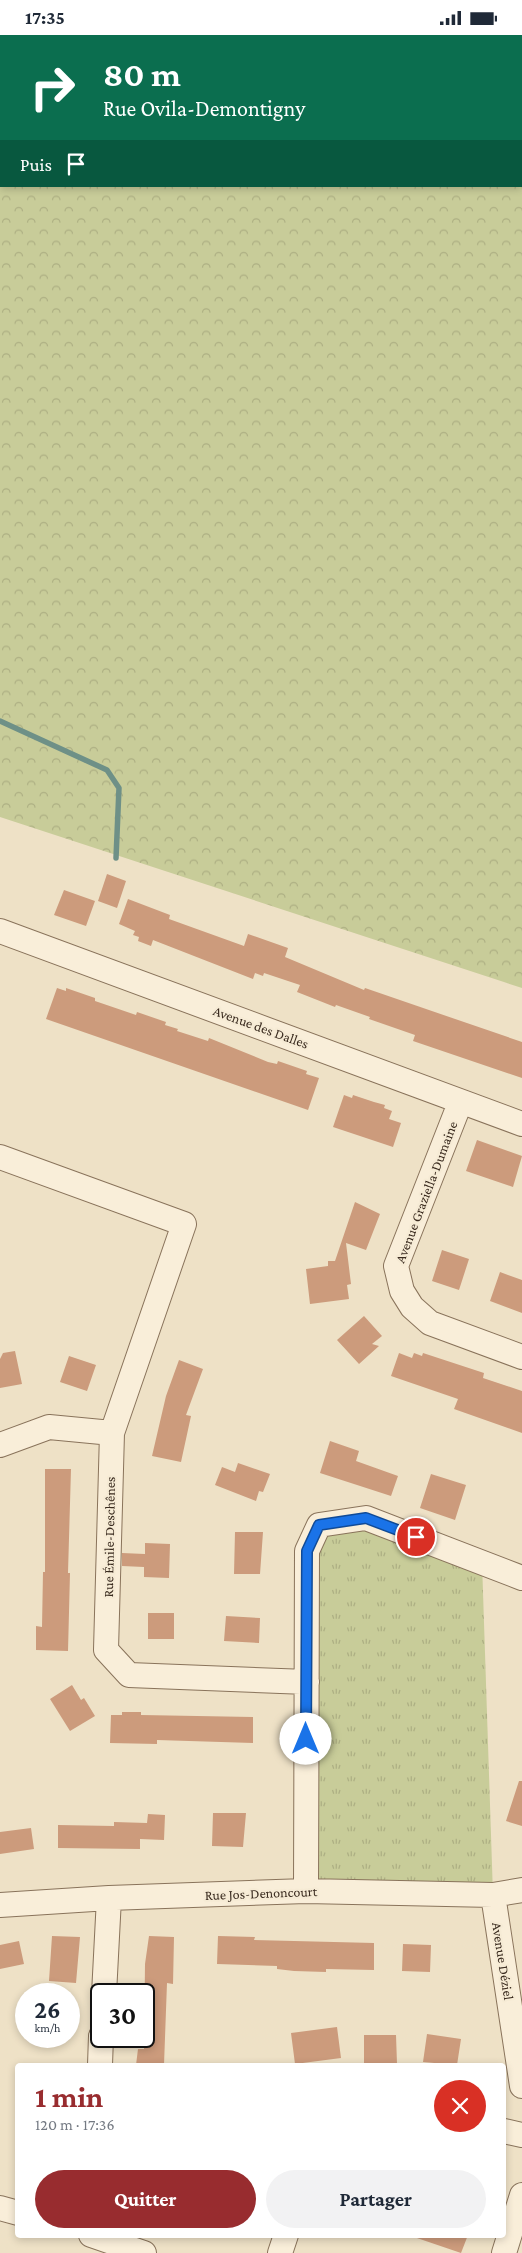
<!DOCTYPE html>
<html lang="fr">
<head>
<meta charset="utf-8">
<style>
  :root { --surface:#fff; --page:#f2f2f3; --text:#1f2937; --muted:#747a83; --accent:#982c2f }
  body { margin:0; font-family:"Crimson Pro",serif; background:var(--page); color:var(--text); height:100vh; display:flex; flex-direction:column; font-size:19px; white-space:nowrap }
  * { box-sizing:border-box; margin:0 }
  p { font-size:16px; color:var(--muted) }
  .icon { flex:none; width:28px; height:28px; fill:none; stroke:currentColor; stroke-width:2; stroke-linecap:round; stroke-linejoin:round }
  .map { position:relative; flex:1; overflow:hidden }
  .details { position:absolute; left:15px; top:2028px; width:491px; height:175px; display:flex; flex-direction:column; background:var(--surface); border-radius:5px; box-shadow:0 2px 8px #0003 }
  .details>* { flex:none }
  .banner { position:absolute; left:0px; top:0px; width:522px; height:152px; box-shadow:0 2px 8px #0003; background:#0b6e4f; color:#fff; overflow:hidden }
  .speed { position:absolute; left:15px; top:1948px; display:flex; gap:10px; font-size:25px; font-weight:700; text-align:center }
  .speed>* { display:grid; place-content:center; width:65px; height:65px; border-radius:50%; background:var(--surface); box-shadow:0 2px 8px #0003; line-height:1 }
  .speed small { font-size:12px; font-weight:400 }
  .speed .limit { border:2px solid #111; border-radius:8px; background:#fff; color:#111 }
  .pin { position:absolute; display:grid; place-items:center; width:42px; height:42px; color:#fff; margin:-21px; border:2px solid #fff; border-radius:50%; box-shadow:0 1px 5px #0007 }
  .me { position:absolute; width:55px; margin:-28px; rotate:0deg; stroke-linejoin:round; filter:drop-shadow(0 0 4px #0008) }
  .turn { display:flex; align-items:center; gap:18px; height:105px; padding:0 20px; font-size:22px }
  .turn .icon { width:65px; height:65px; stroke-width:2.5 }
  .turn b { display:block; font-size:35px; line-height:42px }
  .then { display:flex; align-items:center; height:48px; padding:0 20px; background:#0003; gap:10px; font-size:19px }
  .round { display:grid; place-items:center; flex:none; width:52px; height:52px; border-radius:26px; background:var(--page) }
  .headline { display:flex; align-items:center; justify-content:space-between; height:85px; padding:0 20px }
  h1 { font-size:30px; font-weight:700; line-height:38px; color:var(--accent) }
  .button { display:flex; gap:10px; margin-top:auto; padding:10px 20px }
  .button a { flex:1; height:58px; border-radius:30px; background:var(--accent); color:#fff; font-size:20px; font-weight:700; line-height:58px; text-align:center }
  .button a+a { background:var(--page); color:var(--text) }
  .status { display:flex; justify-content:space-between; align-items:center; height:35px; padding:0 25px; background:var(--surface); direction:ltr }
  .status svg { height:14px; fill:currentColor }
  .map>svg:first-child { display:block }
  .forest { fill:url(#forest-crowns); fill-rule:evenodd }
  .park { fill:url(#park-tufts) }
  .lines { fill:none; stroke-linecap:round; stroke-linejoin:round }
  .stream { stroke:#6e9087; stroke-width:5.5 }
  .building { fill:#cc9b7c }
  .minor-casing { stroke:#89735b; stroke-width:26 }
  .minor { stroke:#f9eed9; stroke-width:24 }
  .route-casing { stroke:#114b97; stroke-width:12 }
  .route { stroke:#1a73e8; stroke-width:9 }
  .labels { text-anchor:middle; dominant-baseline:central; stroke-width:4.5; stroke-linejoin:round; paint-order:stroke }
  .street-label { font-size:14px; fill:#3a2b1f; stroke:#f6ebd5 }
</style>
</head>
<body>
<div class="status"><b>17:35</b><svg viewBox="0 0 49 12"><path d="M0 12V9h3v3zM5 12V6h3v6zM10 12V3h3v9zM15 12V0h3v12zM26 1h20v11H26zM47 4h2v5h-2z"/></svg></div>
<div class="map">
<svg width="522" height="2218" viewBox="0 0 522 2218">
  <defs>
    <pattern id="forest-crowns" width="20" height="18" patternUnits="userSpaceOnUse" patternTransform="scale(1.25)"><rect width="20" height="18" fill="#c8cc99"/><path d="M2 6a3 3 0 1 1 6 0M12 15a3 3 0 1 1 6 0" fill="none" stroke="#adaf83"/></pattern>
    <pattern id="park-tufts" width="24" height="20" patternUnits="userSpaceOnUse" patternTransform="scale(1.25)"><rect width="24" height="20" fill="#c8cc99"/><path d="M3 7l-1-3M5 7V3M7 7l1-3M15 17l-1-3M17 17v-4M19 17l1-3" fill="none" stroke="#adaf83"/></pattern>
  </defs>
  <rect width="100%" height="100%" fill="#eee1c6"/>
  <path class="forest" d="M 0,0 L 522,0 L 522,953 L 0,782 ZM 1,1 L 521,1 L 521,151 L 1,151 Z"/>
  <path class="park" d="M 366,1483 L 482,1527 L 493,1860 L 306,1856 L 319,1490 Z"/>
  <g class="lines">
    <path class="stream" d="M 0,686 L 107,735 L 119,753 L 116,823"/>
  </g>
  <path class="building" d="M 107,839 L 126,846 L 117,873 L 98,866 Z
    M 64,855 L 95,866 L 86,891 L 54,880 Z
    M 128,864 L 170,880 L 169,884 L 244,911 L 248,899 L 288,913 L 285,922 L 364,955 L 365,953 L 522,1007 L 522,1043 L 413,1006 L 415,1000 L 369,984 L 370,982 L 336,970 L 335,972 L 297,957 L 300,950 L 264,938 L 263,941 L 255,938 L 253,944 L 153,905 L 151,911 L 138,906 L 139,902 L 133,900 L 135,896 L 119,889 Z
    M 57,953 L 66,956 L 66,953 L 95,963 L 95,966 L 136,980 L 137,977 L 166,987 L 165,990 L 178,994 L 177,996 L 208,1006 L 209,1003 L 268,1027 L 277,1029 L 278,1026 L 307,1036 L 306,1039 L 319,1043 L 308,1075 L 46,984 Z
    M 344,1060 L 352,1063 L 353,1060 L 374,1067 L 385,1070 L 384,1073 L 392,1076 L 389,1084 L 401,1088 L 393,1112 L 333,1092 Z
    M 477,1105 L 522,1121 L 513,1152 L 466,1136 Z
    M 355,1167 L 380,1179 L 366,1215 L 346,1208 L 351,1249 L 347,1250 L 349,1264 L 310,1269 L 306,1234 L 328,1231 L 328,1226 L 335,1226 Z
    M 442,1215 L 469,1224 L 459,1255 L 432,1246 Z
    M 500,1237 L 522,1245 L 522,1278 L 490,1266 Z
    M 364,1281 L 382,1301 L 372,1309 L 379,1311 L 359,1329 L 337,1305 Z
    M 15,1316 L 22,1349 L 0,1353 L 0,1324 L 3,1318 Z
    M 399,1318 L 412,1323 L 414,1318 L 422,1321 L 423,1318 L 484,1338 L 483,1343 L 522,1356 L 522,1398 L 454,1374 L 458,1364 L 391,1341 Z
    M 69,1321 L 96,1330 L 87,1356 L 60,1347 Z
    M 179,1325 L 203,1334 L 186,1380 L 191,1381 L 181,1427 L 152,1421 L 166,1361 Z
    M 330,1406 L 359,1416 L 356,1426 L 398,1441 L 391,1461 L 320,1438 Z
    M 238,1428 L 270,1439 L 263,1457 L 259,1456 L 256,1466 L 215,1450 L 222,1432 L 235,1437 Z
    M 45,1434 L 71,1434 L 68,1538 L 70,1538 L 68,1616 L 36,1615 L 36,1591 L 42,1592 L 43,1537 L 45,1537 Z
    M 431,1439 L 466,1450 L 455,1485 L 420,1473 Z
    M 235,1497 L 263,1497 L 260,1539 L 234,1539 Z
    M 145,1508 L 170,1509 L 169,1543 L 144,1542 L 144,1532 L 122,1531 L 122,1518 L 145,1519 Z
    M 148,1578 L 174,1578 L 174,1604 L 148,1604 Z
    M 226,1581 L 260,1583 L 259,1608 L 224,1606 Z
    M 72,1650 L 81,1665 L 84,1663 L 95,1681 L 70,1696 L 50,1664 Z
    M 122,1677 L 141,1677 L 141,1680 L 253,1682 L 253,1708 L 157,1705 L 157,1709 L 110,1708 L 111,1680 L 122,1680 Z
    M 519,1746 L 522,1746 L 522,1791 L 506,1786 Z
    M 213,1778 L 246,1778 L 243,1812 L 212,1811 Z
    M 148,1779 L 165,1780 L 164,1805 L 140,1804 L 140,1814 L 58,1813 L 58,1790 L 114,1791 L 114,1787 L 147,1788 Z
    M 31,1793 L 34,1814 L 0,1819 L 0,1797 Z
    M 52,1901 L 80,1902 L 76,1948 L 49,1946 Z
    M 149,1901 L 174,1902 L 173,1949 L 167,1948 L 164,2030 L 136,2030 L 138,2014 L 144,2014 L 145,1929 Z
    M 218,1901 L 255,1902 L 254,1905 L 374,1908 L 374,1935 L 326,1934 L 326,1937 L 294,1936 L 277,1934 L 277,1931 L 217,1929 Z
    M 19,1906 L 24,1929 L 0,1934 L 0,1910 Z
    M 403,1909 L 431,1910 L 430,1937 L 402,1936 Z
    M 337,1992 L 341,2023 L 295,2029 L 291,1998 Z
    M 427,1999 L 461,2004 L 457,2030 L 423,2027 Z
    M 364,2000 L 396,2000 L 397,2029 L 364,2029 Z
    M 415,2200 L 468,2200 L 461,2218 L 414,2202 Z"/>
  <g class="lines">
    <defs>
      <path id="minor" d="M 0,896 L 522,1089
        M 460,1068 L 396,1231 L 402,1256 L 412,1272 L 430,1288 L 522,1322
        M 0,1122 L 184,1189 L 112,1398 L 106,1615 L 129,1640 L 307,1647
        M 0,1410 L 49,1392 L 112,1398
        M 306,1856 L 307,1516 L 319,1490 L 366,1483 L 522,1543
        M 493,1860 L 522,2051
        M 0,1870 L 109,1863 L 306,1856 L 493,1860 L 522,1855
        M 104,1959 L 109,1863
        M 100,2030 L 101,2001
        M 504,2096 L 522,2100
        M 0,2173 L 18,2178
        M 91,2200 L 144,2218
        M 280,2218 L 286,2200
        M 504,2218 L 522,2160"/>
    </defs>
    <use href="#minor" class="minor-casing"/>
    <use href="#minor" class="minor"/>
  </g>
  <g class="lines">
    <defs>
      <path id="route" d="M 306,1704 L 307,1516 L 319,1490 L 366,1483 L 416,1502"/>
    </defs>
    <use href="#route" class="route-casing"/>
    <use href="#route" class="route"/>
  </g>
  <g class="labels">
    <g class="street-label">
      <text transform="translate(261 992) rotate(20)">Avenue des Dalles</text>
      <text transform="translate(426 1157) rotate(-69)">Avenue Graziella-Dumaine</text>
      <text transform="translate(109 1502) rotate(-89)">Rue Émile-Deschênes</text>
      <text transform="translate(261 1858) rotate(-2)">Rue Jos-Denoncourt</text>
      <text transform="translate(503 1926) rotate(81)">Avenue Déziel</text>
    </g>
  </g>
</svg>
<div class="speed"><div>26<small>km/h</small></div><div class="limit">30</div></div>
<div class="pin" style="left:416px;top:1502px;background:#d93025"><svg class="icon" aria-label="arrive" viewBox="0 0 24 24"><path d="M6 21V4h12l-3 4 3 4H6"/></svg></div>
<svg class="me" style="left:306px;top:1704px" viewBox="-20 -20 40 40"><circle r="19" fill="#fff"/><path d="M0-13L10 11 0 6-10 11z" fill="#1a73e8"/></svg>
<div class="banner">
<div class="turn"><svg class="icon" aria-label="right" viewBox="0 0 24 24"><path d="M7 20v-9h11M14 6l5 5-5 5"/></svg><div><b>80 m</b>Rue Ovila-Demontigny</div></div>
<div class="then">Puis<svg class="icon" aria-label="arrive" viewBox="0 0 24 24"><path d="M6 21V4h12l-3 4 3 4H6"/></svg></div>
</div>
<section class="details">
<div class="headline"><div><h1>1 min</h1><p>120 m · 17:36</p></div><a class="round" style="background:#d93025;color:#fff"><svg class="icon" aria-label="close" viewBox="0 0 24 24"><path d="M6 6l12 12M18 6L6 18"/></svg></a></div>
<div class="button"><a>Quitter</a><a>Partager</a></div>
</section>
</div>
</body>
</html>
